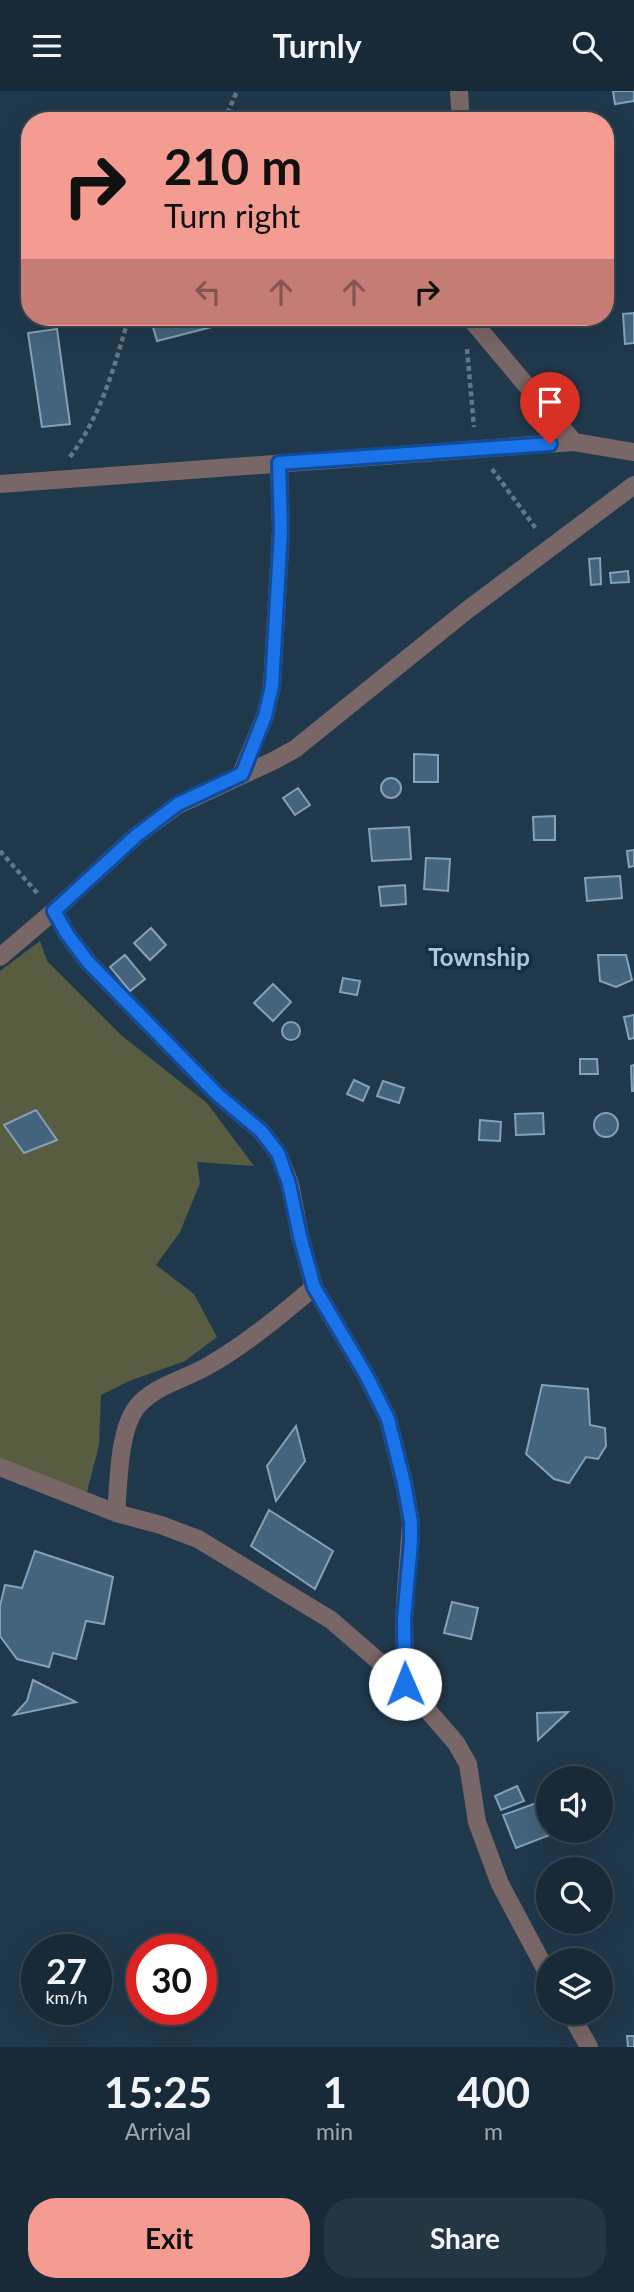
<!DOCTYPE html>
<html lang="en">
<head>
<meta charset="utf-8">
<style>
  :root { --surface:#182a38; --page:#253643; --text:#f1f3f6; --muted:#9fa7ae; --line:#364653; --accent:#f59c92 }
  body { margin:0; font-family:Lato,sans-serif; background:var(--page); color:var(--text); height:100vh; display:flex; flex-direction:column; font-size:26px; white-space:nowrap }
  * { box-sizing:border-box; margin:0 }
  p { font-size:23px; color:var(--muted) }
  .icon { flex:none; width:38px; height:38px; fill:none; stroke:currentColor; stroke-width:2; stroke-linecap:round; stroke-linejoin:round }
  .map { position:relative; height:1956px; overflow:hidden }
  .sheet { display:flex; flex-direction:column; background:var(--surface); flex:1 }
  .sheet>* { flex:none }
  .hud { position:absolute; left:21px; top:21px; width:593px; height:214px; border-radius:28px; box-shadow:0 7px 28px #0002,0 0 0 2px var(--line); background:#f59c92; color:#111; overflow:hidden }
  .tools { position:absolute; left:536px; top:1675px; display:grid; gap:14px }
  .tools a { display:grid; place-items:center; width:77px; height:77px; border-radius:50%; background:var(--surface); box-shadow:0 7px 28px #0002,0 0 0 2px var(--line); font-size:35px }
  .speed { position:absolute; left:21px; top:1843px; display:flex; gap:14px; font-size:35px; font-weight:700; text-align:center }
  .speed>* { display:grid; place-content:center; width:91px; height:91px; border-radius:50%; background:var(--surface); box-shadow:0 7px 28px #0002,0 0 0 2px var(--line); line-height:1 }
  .speed small { font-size:18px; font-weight:400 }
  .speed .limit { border:10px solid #d22; background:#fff; color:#111 }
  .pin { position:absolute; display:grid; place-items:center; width:60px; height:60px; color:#fff; margin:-72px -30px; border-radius:50% 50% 50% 0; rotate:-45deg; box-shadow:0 0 7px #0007 }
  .pin .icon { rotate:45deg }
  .me { position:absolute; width:77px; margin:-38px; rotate:359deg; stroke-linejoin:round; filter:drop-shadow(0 0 5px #0008) }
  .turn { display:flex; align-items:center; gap:24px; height:147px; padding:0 28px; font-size:32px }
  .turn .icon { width:91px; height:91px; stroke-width:2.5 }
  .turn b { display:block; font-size:49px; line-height:60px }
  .lanes { display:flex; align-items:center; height:66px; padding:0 28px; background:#0003; justify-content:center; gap:35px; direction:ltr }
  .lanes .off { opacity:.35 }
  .eta { display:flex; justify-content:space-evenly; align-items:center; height:119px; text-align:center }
  .eta b { font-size:42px; font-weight:700; line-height:49px }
  .cta { display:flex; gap:14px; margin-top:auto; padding:14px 28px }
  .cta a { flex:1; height:80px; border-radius:28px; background:var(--accent); color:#111; font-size:28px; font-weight:700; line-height:80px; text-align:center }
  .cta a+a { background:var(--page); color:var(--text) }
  header { display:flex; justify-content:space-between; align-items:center; height:91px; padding:0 28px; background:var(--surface); font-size:32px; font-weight:700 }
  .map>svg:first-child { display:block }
  .green { fill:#585d42 }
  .building { fill:#44637c; stroke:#85a0b7; stroke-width:2 }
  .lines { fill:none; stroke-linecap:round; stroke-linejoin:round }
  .path { stroke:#627788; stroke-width:4.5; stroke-dasharray:5 3.5; stroke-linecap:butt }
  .minor { stroke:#796666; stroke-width:18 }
  .route-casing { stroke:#114b97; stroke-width:18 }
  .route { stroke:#1a73e8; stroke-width:12 }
  .labels { text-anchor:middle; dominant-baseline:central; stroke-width:7; stroke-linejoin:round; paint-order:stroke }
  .quarter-label { font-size:24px; font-weight:bold; fill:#abc7df; stroke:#162d40 }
</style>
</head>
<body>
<header><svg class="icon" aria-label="menu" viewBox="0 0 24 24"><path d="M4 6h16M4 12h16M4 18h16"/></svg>Turnly<svg class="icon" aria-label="search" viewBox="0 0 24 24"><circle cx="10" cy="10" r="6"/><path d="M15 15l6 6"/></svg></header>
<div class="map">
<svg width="634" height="1956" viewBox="0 0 634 1956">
  <rect width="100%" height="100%" fill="#20384b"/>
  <path class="green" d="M 40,850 L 47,870 L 121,944 L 207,1012 L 254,1075 L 197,1071 L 200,1092 L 180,1141 L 156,1174 L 194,1203 L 217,1246 L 185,1270 L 129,1290 L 101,1304 L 99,1354 L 87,1401 L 0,1376 L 0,880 Z"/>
  <path class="building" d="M 613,0 L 634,0 L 634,10 L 615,13 Z
    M 634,222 L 634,252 L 625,253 L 623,223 Z
    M 150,226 L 251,226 L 157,250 Z
    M 57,238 L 70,333 L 42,336 L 28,242 Z
    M 600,467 L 601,493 L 591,494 L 589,468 Z
    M 628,480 L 629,491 L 611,492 L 610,482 Z
    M 414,663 L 438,664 L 438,691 L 414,691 Z
    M381 697a10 10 0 1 1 20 0a10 10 0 1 1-20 0Z
    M 298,697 L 310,714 L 295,724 L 283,707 Z
    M 555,725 L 555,749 L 534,749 L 533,726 Z
    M 409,736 L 411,768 L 372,770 L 369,738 Z
    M 634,759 L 634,775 L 629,776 L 627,760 Z
    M 426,767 L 450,768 L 448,800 L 424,798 Z
    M 620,785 L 622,807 L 587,810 L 585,787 Z
    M 405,794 L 406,813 L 381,815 L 379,796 Z
    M 151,837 L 166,854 L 150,869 L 134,852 Z
    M 125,864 L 145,888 L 130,900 L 110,876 Z
    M 598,864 L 626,864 L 632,889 L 616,896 L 600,890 Z
    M 343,887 L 360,890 L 357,904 L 340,901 Z
    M 273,893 L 291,911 L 273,930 L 254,912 Z
    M 634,924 L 634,947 L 629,948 L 624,926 Z
    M282 940a9 9 0 1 1 18 0a9 9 0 1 1-18 0Z
    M 580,968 L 597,968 L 598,983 L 580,983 Z
    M 634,974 L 634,1000 L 632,1000 L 631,975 Z
    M 354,989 L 369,996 L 363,1010 L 347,1003 Z
    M 383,990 L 404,997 L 399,1012 L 377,1005 Z
    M 36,1019 L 57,1049 L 24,1062 L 4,1034 Z
    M594 1034a12 12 0 1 1 24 0a12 12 0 1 1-24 0Z
    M 543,1022 L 544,1043 L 516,1044 L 515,1023 Z
    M 480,1029 L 501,1031 L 500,1050 L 479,1049 Z
    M 542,1294 L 588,1298 L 590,1334 L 605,1337 L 606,1355 L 598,1368 L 586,1366 L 569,1392 L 554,1388 L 526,1363 Z
    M 296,1335 L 305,1370 L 276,1410 L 267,1375 Z
    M 269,1419 L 333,1460 L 315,1498 L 251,1455 Z
    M 35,1460 L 113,1486 L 104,1533 L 86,1530 L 76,1568 L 53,1562 L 49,1576 L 17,1568 L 0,1545 L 0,1515 L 5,1494 L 22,1497 Z
    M 452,1511 L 478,1517 L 471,1548 L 444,1542 Z
    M 33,1589 L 76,1611 L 14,1624 L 27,1610 Z
    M 568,1621 L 538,1649 L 537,1622 Z
    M 517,1695 L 524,1710 L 501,1719 L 495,1705 Z
    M 542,1710 L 548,1724 L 548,1740 L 555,1742 L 516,1757 L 503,1724 Z
    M 627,1945 L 634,1945 L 634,1956 L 628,1956 Z"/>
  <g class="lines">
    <path class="path" d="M 224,30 L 237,0
      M 467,258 L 474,336
      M 70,366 C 102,323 114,276 129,226
      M 492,378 L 537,439
      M 0,760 L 39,804"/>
    <path class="minor" d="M 459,0 L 461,30
      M 469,226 L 574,351
      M 0,393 L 574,351 L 634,361
      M 241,683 L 265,625 L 272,595 L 281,439 L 279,372
      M 54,820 L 67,843 L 88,871 L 218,1004 L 261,1040 L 278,1062 L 290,1093 L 300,1145 L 314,1196 L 366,1284 L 388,1328 L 404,1392 L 411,1431 L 404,1528 L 405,1593
      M 0,866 L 54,820 L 137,744 L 178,714 L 275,669 L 295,658 L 466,520 L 634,394
      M 0,1376 L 116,1422 L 161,1434 L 198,1448 L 331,1529 L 405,1593 L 456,1652 L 468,1673 L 477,1731 L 500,1793 L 548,1883
      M 116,1422 C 119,1392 118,1342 136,1317 C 153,1295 183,1289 206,1276 C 245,1254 280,1225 314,1196
      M 570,1922 L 589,1956"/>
  </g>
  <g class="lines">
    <defs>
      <path id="route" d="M 405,1593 L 404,1528 L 411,1451 L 411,1431 L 404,1392 L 388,1328 L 366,1284 L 314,1196 L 300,1145 L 289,1093 L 278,1062 L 261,1040 L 218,1004 L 88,871 L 67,843 L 54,820 L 137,744 L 178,713 L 242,683 L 265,625 L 272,595 L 281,439 L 279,372 L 550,353"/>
    </defs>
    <use href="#route" class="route-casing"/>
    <use href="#route" class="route"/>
  </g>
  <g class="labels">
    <g class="quarter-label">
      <text x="479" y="865">Township</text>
    </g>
  </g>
</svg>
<div class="tools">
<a><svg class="icon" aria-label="sound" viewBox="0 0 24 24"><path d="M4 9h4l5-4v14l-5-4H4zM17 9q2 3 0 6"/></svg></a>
<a><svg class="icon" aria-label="search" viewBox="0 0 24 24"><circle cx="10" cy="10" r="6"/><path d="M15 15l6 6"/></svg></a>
<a><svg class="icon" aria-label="layers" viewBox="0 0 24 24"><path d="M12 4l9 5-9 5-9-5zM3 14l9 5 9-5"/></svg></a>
</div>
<div class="speed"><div>27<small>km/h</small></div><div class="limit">30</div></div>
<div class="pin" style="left:550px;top:353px;background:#d93025"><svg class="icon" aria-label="arrive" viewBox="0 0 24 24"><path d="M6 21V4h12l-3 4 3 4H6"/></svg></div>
<svg class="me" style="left:405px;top:1593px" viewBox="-20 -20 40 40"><circle r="19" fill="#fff"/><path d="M0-13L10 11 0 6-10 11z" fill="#1a73e8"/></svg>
<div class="hud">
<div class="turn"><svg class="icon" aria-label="right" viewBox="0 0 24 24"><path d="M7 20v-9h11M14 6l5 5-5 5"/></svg><div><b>210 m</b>Turn right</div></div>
<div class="lanes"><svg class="icon off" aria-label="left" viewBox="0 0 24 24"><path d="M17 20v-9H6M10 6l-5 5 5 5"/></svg><svg class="icon off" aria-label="ahead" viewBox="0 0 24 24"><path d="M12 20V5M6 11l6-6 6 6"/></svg><svg class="icon off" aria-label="ahead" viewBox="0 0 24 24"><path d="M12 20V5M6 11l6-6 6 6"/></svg><svg class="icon" aria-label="right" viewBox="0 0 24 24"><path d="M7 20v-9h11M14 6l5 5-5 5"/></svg></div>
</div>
</div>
<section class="sheet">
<div class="eta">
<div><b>15:25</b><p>Arrival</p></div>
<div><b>1</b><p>min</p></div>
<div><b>400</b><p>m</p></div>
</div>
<div class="cta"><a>Exit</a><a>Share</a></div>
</section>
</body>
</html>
